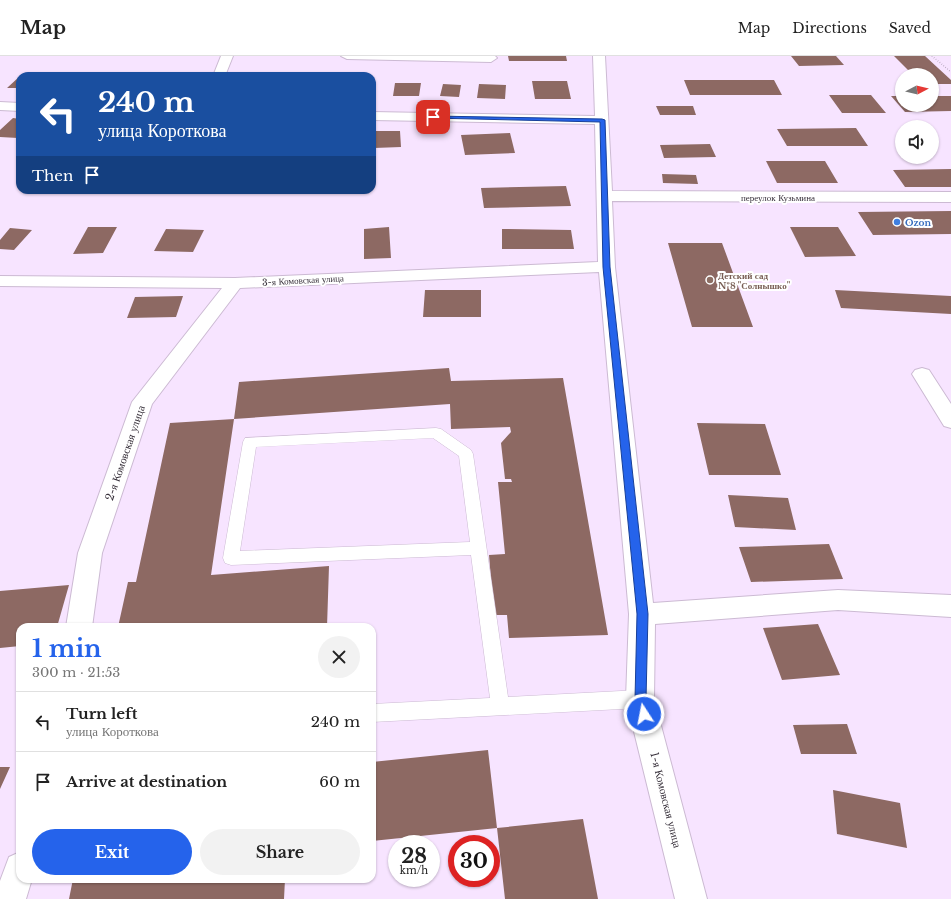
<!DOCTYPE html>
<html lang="en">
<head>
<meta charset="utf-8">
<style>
  :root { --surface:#fff; --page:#f2f2f2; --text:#222; --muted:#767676; --line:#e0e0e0; --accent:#2563eb }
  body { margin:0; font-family:"Libre Baskerville",serif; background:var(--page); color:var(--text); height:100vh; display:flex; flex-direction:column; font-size:15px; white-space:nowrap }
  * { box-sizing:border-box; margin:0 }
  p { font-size:13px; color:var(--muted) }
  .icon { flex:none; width:22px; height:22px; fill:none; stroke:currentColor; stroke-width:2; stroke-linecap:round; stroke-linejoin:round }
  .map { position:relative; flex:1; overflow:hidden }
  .side { position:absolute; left:16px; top:567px; width:360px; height:260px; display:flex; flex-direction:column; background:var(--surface); border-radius:12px; box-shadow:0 1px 3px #0004 }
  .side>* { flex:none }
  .top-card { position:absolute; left:16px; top:16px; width:360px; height:122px; border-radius:12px; box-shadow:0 1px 3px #0004; background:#1a4fa0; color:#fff; overflow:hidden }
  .needle { width:26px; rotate:83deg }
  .buttons { position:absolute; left:895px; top:12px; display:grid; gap:8px }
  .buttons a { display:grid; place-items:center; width:44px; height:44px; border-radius:50%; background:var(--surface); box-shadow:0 1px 3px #0004; font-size:20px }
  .speed { position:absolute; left:388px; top:779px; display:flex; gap:8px; font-size:20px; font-weight:700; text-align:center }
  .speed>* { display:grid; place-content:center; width:52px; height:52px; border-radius:50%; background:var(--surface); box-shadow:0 1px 3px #0004; line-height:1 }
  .speed small { font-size:10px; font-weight:400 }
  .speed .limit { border:6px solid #d22; background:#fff; color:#111 }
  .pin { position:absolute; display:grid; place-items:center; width:34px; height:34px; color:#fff; margin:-17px; border-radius:8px; box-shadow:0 2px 6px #0006 }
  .me { position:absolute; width:44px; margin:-22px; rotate:349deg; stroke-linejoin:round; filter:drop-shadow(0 0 3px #0008) }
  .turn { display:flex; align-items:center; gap:14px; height:84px; padding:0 16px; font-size:18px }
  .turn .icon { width:52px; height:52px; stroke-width:2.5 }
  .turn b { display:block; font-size:28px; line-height:34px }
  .then { display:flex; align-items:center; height:38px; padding:0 16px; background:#0003; gap:8px; font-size:15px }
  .round { display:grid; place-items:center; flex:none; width:42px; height:42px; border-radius:21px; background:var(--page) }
  .headline { display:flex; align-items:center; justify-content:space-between; height:68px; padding:0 16px }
  h1 { font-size:24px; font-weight:700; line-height:30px; color:var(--accent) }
  .button { display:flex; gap:8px; margin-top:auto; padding:8px 16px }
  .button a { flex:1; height:46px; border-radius:24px; background:var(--accent); color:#fff; font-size:16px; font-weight:700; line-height:46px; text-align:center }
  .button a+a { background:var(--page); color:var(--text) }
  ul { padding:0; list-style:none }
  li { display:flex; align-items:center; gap:12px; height:60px; padding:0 16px; border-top:1px solid var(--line) }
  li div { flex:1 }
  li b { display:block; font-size:15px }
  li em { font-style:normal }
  header { display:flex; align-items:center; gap:24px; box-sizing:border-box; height:56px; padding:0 20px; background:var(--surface); border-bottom:1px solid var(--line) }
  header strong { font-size:19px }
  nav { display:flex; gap:22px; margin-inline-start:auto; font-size:14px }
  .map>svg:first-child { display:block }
  .building { fill:#8d6963 }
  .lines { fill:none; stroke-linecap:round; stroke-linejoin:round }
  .service-casing { stroke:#ccbad3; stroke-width:1 }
  .minor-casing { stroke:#ccbad3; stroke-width:2 }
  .path { stroke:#9e91a4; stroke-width:1.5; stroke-dasharray:0.5 2; stroke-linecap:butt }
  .service { fill:#fff; fill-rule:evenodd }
  .minor { fill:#fff; fill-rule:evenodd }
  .route { fill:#2563eb; stroke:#184099 }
  .shop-dot { fill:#3f7fe0; stroke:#fff; stroke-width:1.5 }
  .education-dot { fill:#8d6e63; stroke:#fff; stroke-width:1.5 }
  .labels { text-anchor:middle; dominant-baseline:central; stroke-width:4; stroke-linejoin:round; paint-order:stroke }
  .far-street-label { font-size:9px; fill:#38313b; stroke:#fff }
  .far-shop-label { font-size:9px; font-weight:bold; fill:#366cbe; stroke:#fff; text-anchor:start }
  .far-education-label { font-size:9px; font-weight:bold; fill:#785e54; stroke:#fff; text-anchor:start }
  .street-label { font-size:11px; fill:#38313b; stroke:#fff }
</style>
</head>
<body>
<header>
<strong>Map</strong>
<nav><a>Map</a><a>Directions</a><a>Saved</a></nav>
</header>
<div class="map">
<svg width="951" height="843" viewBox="0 0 951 843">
  <rect width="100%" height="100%" fill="#f7e4ff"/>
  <path class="building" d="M 508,0 L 566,0 L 567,5 L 509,5 Z
    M 791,0 L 836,0 L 844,9 L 799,10 Z
    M 894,0 L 925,0 L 951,24 L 951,28 L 932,28 L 932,19 L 913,19 Z
    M 20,20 L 20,32 L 7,32 Z
    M 684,24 L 774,24 L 782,39 L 690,39 Z
    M 532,25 L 567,25 L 571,43 L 535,43 Z
    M 395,27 L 421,27 L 419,40 L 393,40 Z
    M 443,28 L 461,29 L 459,41 L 440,40 Z
    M 479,28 L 506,29 L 505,43 L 477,42 Z
    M 829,39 L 871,39 L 886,57 L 842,57 Z
    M 891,40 L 902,40 L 902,49 L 932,49 L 932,40 L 951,40 L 951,55 L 905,56 Z
    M 656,50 L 693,50 L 696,59 L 660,59 Z
    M 13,62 L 20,63 L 20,80 L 18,82 L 0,81 L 0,74 Z
    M 856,72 L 868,90 L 787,90 L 777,73 Z
    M 374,75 L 400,75 L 401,91 L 374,92 Z
    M 510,77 L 515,97 L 465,99 L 461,79 Z
    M 710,88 L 716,101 L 664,102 L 660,89 Z
    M 766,105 L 825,105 L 838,127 L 777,127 Z
    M 951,113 L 951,131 L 905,131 L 893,114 Z
    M 662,118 L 696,119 L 698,128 L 663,127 Z
    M 566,130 L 571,150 L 484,152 L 481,132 Z
    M 951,155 L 951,178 L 873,179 L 858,156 Z
    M 88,171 L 117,171 L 103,197 L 73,198 Z
    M 389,171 L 391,202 L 364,203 L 364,173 Z
    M 790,171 L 838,171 L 856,200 L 805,201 Z
    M 10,172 L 32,174 L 14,194 L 0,193 L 0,184 Z
    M 166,173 L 204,174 L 193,196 L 154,195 Z
    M 502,173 L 571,174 L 574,193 L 502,193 Z
    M 668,187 L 722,187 L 753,271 L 692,271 Z
    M 425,234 L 481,234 L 481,261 L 423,261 Z
    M 835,234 L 951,240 L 951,258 L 841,252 Z
    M 183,240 L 176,261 L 127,262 L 135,241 Z
    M 449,312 L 451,325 L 563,322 L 608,579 L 509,582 L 507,559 L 494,559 L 489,499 L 505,498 L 498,426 L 512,426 L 511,423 L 505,423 L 501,387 L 511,376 L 510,371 L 451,373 L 450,348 L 234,363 L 239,326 Z
    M 234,363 L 211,519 L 329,510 L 327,571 L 118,571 L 128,526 L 136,526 L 170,367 Z
    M 697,367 L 765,368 L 781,419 L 709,419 Z
    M 728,439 L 788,442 L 796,474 L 735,471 Z
    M 829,488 L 843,523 L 751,526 L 739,491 Z
    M 69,529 L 57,571 L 20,571 L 20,590 L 0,592 L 0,535 Z
    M 818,568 L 840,619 L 782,624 L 763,572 Z
    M 847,668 L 857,698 L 801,698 L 793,669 Z
    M 488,694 L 497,772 L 372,785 L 372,706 Z
    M 0,711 L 10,711 L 0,733 Z
    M 833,734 L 900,747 L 907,792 L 837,778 Z
    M 583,763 L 598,843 L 505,843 L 497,772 Z
    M 73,823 L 285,823 L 284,843 L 69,843 Z"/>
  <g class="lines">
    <defs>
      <path id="service" d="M 436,372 L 441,373 L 471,394 L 473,398 L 508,641 L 640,634 L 647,637 L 649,643 L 647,649 L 640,652 L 372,666 L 372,648 L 490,642 L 471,499 L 231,509 L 225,507 L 223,502 L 243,386 L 245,382 ZM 433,382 L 459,400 L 470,486 L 240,495 L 256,391 Z"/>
      <path id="minor" d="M 221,0 L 233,0 L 225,20 L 213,20 Z
        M 341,0 L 495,0 L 497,2 L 491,6 L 347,3 Z
        M 593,0 L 605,0 L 612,135 L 951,136 L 951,146 L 612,145 L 615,211 L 653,547 L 838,534 L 951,539 L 951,561 L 838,554 L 655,568 L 654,643 L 707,843 L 675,843 L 626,643 L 629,558 L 599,216 L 240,232 L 152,348 L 102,497 L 92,571 L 66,571 L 78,497 L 132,346 L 222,232 L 0,230 L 0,220 L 235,222 L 598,206 L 595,68 L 372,64 L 372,56 L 595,60 Z
        M 0,46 L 20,47 L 20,55 L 0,54 Z
        M 922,312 L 929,314 L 951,348 L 951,372 L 944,370 L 912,318 L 915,314 Z
        M 20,796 L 20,823 L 32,823 L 26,843 L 0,843 L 0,825 L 9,801 Z"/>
    </defs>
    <use href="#service" class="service-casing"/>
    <use href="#minor" class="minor-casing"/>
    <path class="path" d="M 932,0 L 951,16"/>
    <use href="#service" class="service"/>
    <use href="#minor" class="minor"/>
  </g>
  <path class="route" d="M 433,60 L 602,63 L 605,64 L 610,211 L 648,558 L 646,643 L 650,658 L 648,662 L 644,663 L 640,662 L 635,643 L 637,558 L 603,211 L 600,66 L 431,62 Z"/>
  <circle class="shop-dot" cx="897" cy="166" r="4"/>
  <circle class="education-dot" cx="710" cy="224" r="4"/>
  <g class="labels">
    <g class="far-street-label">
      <text x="778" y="141">переулок Кузьмина</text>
      <text transform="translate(303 224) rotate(-3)">3-я Комовская улица</text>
    </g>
    <g class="far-shop-label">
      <text x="905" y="166">Ozon</text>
    </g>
    <g class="far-education-label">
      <text x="718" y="219">Детский сад<tspan x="718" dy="10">№8 "Солнышко"</tspan></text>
    </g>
    <g class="street-label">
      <text transform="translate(125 397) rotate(-71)">2-я Комовская улица</text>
      <text transform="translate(666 744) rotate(76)">1-я Комовская улица</text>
    </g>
  </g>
</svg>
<div class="buttons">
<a><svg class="needle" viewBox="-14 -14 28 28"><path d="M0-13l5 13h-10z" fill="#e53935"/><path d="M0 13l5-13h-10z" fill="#767676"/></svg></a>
<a><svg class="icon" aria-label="sound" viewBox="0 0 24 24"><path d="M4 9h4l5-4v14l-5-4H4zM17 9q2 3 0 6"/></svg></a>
</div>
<div class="speed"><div>28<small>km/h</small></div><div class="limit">30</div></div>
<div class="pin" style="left:433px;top:61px;background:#d93025"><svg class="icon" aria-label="arrive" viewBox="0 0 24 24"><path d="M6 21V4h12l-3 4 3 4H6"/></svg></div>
<svg class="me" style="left:644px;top:658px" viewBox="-20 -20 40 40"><circle r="17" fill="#2563eb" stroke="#fff" stroke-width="3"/><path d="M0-11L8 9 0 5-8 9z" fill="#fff"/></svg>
<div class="top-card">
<div class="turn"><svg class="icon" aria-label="left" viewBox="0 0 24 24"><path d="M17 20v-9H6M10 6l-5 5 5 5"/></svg><div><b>240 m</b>улица Короткова</div></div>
<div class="then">Then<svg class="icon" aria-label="arrive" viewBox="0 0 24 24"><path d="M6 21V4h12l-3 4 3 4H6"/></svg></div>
</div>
<section class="side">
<div class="headline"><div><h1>1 min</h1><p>300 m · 21:53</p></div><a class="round"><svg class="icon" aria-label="close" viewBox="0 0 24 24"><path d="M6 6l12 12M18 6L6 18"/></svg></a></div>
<ul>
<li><svg class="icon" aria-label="left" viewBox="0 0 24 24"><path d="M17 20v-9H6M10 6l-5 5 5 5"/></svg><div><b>Turn left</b><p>улица Короткова</p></div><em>240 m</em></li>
<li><svg class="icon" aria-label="arrive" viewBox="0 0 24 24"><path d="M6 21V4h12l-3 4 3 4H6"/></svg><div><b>Arrive at destination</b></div><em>60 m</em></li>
</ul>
<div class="button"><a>Exit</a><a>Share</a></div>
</section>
</div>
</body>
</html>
